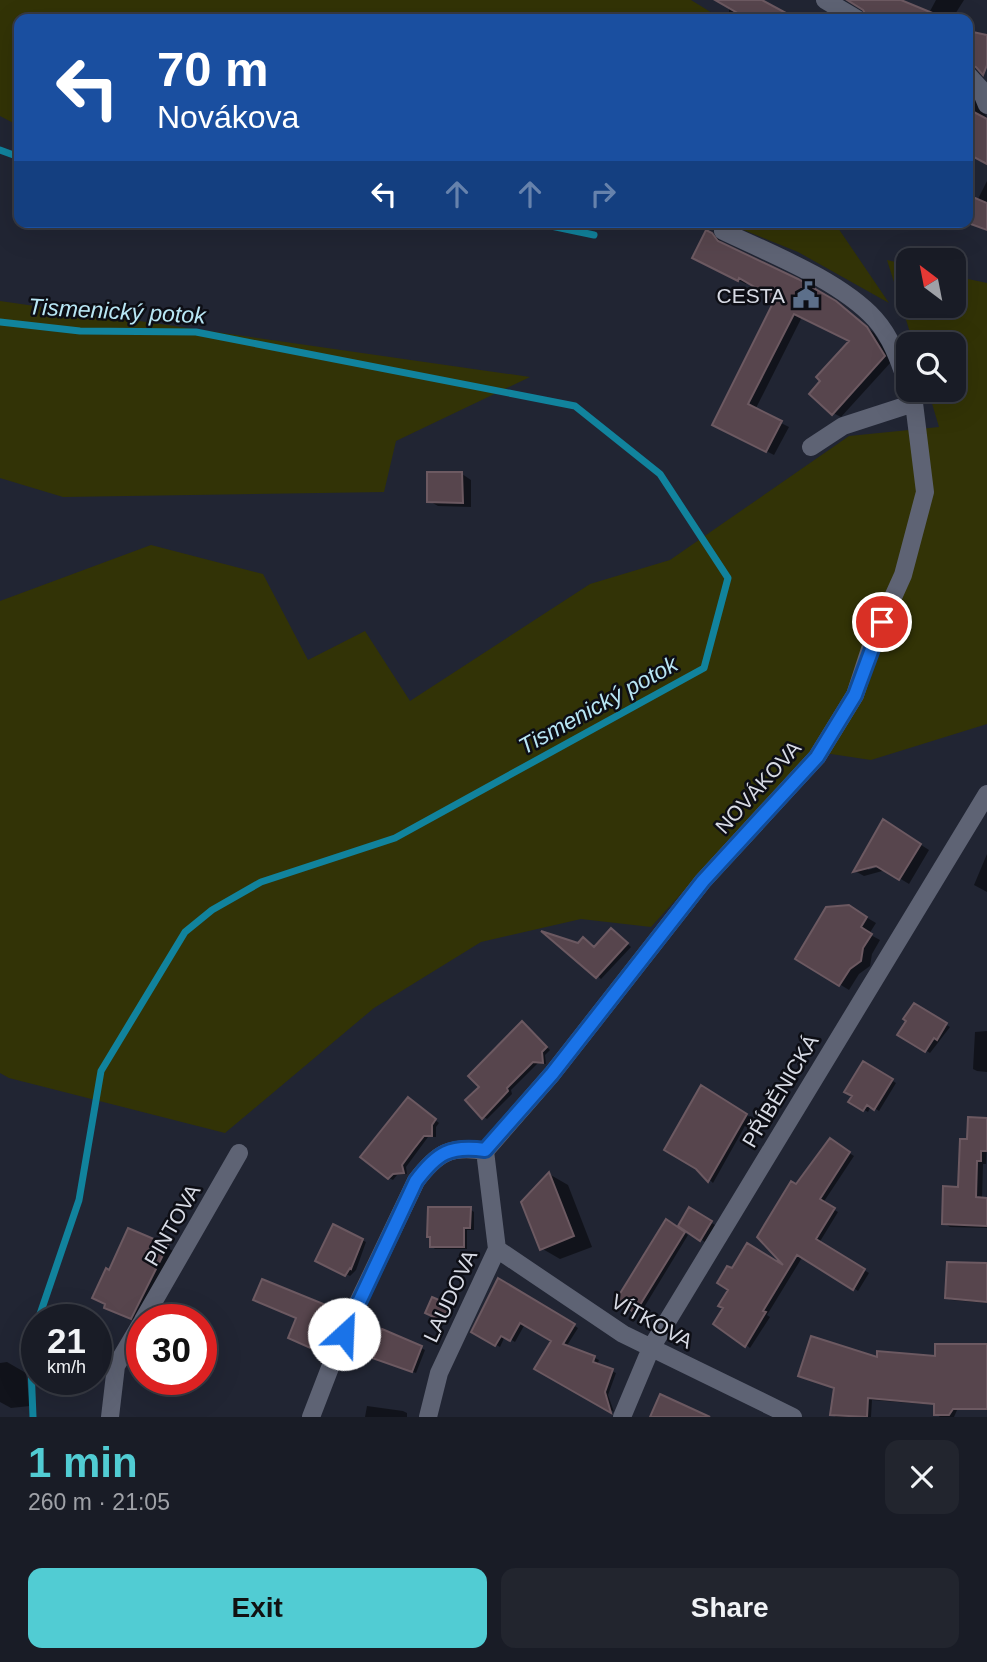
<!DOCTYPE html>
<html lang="en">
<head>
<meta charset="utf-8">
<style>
  :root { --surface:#191c26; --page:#22252e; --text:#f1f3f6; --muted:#9fa1a7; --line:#373a43; --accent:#51ccd3 }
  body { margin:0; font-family:Arial,sans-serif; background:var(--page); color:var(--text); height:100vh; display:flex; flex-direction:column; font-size:26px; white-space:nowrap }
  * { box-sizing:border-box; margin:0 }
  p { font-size:23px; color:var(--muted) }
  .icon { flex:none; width:38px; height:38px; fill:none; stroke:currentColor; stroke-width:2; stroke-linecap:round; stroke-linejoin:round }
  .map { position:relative; height:1417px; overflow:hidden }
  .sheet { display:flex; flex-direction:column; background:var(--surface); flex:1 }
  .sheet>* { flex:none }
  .top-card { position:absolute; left:14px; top:14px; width:959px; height:214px; border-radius:14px; box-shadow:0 7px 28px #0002,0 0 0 2px var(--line); background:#1a4fa0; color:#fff; overflow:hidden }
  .needle { width:46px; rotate:328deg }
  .tools { position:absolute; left:896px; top:248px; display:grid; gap:14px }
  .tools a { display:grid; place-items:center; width:70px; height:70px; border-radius:14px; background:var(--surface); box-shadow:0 7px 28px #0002,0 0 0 2px var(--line); font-size:35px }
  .speed { position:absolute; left:21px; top:1304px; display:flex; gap:14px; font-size:35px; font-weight:700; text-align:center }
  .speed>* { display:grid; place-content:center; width:91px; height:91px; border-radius:50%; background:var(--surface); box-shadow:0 7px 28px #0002,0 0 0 2px var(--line); line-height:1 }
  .speed small { font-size:18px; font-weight:400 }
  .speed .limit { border:10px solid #d22; background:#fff; color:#111 }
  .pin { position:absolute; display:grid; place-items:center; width:60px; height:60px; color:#fff; margin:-30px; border:4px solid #fff; border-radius:50%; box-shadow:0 2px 7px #0007 }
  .me { position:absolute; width:77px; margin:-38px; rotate:25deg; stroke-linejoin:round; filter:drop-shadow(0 0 5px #0008) }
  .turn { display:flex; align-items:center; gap:24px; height:147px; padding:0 28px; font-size:32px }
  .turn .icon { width:91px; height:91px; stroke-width:2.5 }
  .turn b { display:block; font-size:49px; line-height:60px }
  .lanes { display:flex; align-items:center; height:66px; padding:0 28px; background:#0003; justify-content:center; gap:35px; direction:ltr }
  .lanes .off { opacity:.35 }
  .round { display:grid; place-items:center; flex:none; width:74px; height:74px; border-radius:14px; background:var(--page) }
  .headline { display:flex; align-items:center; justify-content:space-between; height:119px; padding:0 28px }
  h1 { font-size:42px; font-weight:700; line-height:52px; color:var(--accent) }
  .primary-button { display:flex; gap:14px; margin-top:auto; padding:14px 28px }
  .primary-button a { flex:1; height:80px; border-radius:14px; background:var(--accent); color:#111; font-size:28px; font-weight:700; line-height:80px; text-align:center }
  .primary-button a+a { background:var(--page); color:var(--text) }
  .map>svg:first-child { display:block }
  .green { fill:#323306 }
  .shadow { fill:#0007; fill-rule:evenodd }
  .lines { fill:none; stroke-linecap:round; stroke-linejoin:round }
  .stream { stroke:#11839d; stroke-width:7 }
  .building { fill:#57454d; stroke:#6c5961; stroke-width:2 }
  .minor { stroke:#5e6374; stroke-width:18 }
  .route-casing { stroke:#114b97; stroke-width:18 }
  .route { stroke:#1a73e8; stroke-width:12 }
  .labels { text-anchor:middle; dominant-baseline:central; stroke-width:5; stroke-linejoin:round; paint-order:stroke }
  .poi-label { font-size:21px; fill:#d7dae4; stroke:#0d0e15; text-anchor:end }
  .street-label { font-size:21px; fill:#d7dae4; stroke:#0d0e15 }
  .water-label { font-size:23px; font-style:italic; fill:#b8e6f4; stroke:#0d0e15 }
</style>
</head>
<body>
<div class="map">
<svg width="987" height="1417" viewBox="0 0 987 1417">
  <rect width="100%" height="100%" fill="#212533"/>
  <path class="green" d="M 0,0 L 691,0 L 722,19 L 19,19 L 19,126 L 0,116 Z
    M 724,222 L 834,222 L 889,303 L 798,252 Z
    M 887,260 L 908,265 L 908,306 L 954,306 L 954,276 L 987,283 L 987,724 L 871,760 L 811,751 L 651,927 L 581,919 L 481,942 L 374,1008 L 225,1133 L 9,1078 L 0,1073 L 0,601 L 151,545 L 263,574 L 308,660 L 365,631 L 410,701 L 590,584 L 670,560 L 849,436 L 939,427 L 928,390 L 954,390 L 954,345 L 914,345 Z
    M 0,301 L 530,377 L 396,441 L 384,492 L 63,497 L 0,478 Z"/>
  <path class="shadow" d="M 719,0 L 748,0 L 738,19 L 729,19 L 729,6 Z
    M 851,0 L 898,0 L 929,13 L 936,0 L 964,0 L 952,19 L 870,19 L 865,8 Z
    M 968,89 L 979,101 L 987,118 L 987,163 L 968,152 L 971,144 L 968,142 Z
    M 987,181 L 987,231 L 967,222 L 968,197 L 977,201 Z
    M 707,232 L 720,240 L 725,246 L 844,308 L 874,333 L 892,361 L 841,417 L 833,413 L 851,341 L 802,317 L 755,410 L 789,427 L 774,455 L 722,429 L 775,302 L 772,295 L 748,281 L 746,284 L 702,262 Z
    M 462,474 L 471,480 L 471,507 L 438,506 L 429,501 Z
    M 893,827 L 929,850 L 909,884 L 886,870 L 864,876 L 855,871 ZM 885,865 L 868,870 L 868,866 Z
    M 987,854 L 987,892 L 974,885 Z
    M 849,907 L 876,923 L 869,934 L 880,940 L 872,954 L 870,966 L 859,974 L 849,990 L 797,958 Z
    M 615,932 L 631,947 L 601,979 L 549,935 L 595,949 Z
    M 914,1005 L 950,1027 L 930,1053 L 900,1035 Z
    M 522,1023 L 550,1050 L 545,1055 L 546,1064 L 538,1063 L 511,1090 L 512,1094 L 487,1119 L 484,1117 L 481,1087 Z
    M 987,1031 L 987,1072 L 977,1071 L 973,1069 L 975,1032 Z
    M 864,1063 L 896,1083 L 879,1111 L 871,1106 L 868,1112 L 850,1102 Z
    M 702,1087 L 750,1117 L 713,1183 L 697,1168 Z
    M 412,1102 L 439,1123 L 436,1127 L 436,1137 L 428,1137 L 406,1167 L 407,1174 L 397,1175 L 393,1180 L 389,1178 Z
    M 987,1119 L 986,1164 L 983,1164 L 982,1199 L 987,1200 L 987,1228 L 950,1227 L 944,1223 L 960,1189 L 969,1141 Z
    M 830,1141 L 854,1156 L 823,1203 L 838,1212 L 819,1243 L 869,1273 L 858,1291 L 803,1256 L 767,1315 L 770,1317 L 750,1348 L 746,1345 L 725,1308 L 733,1270 L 748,1245 L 789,1269 L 759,1237 Z
    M 549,1174 L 568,1185 L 592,1247 L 560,1259 L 541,1248 Z
    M 470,1209 L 474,1212 L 474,1230 L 467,1230 L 467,1249 L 435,1249 L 431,1246 Z
    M 690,1210 L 715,1225 L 705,1242 L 680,1226 Z
    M 666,1221 L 688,1235 L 640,1314 L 618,1299 Z
    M 333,1226 L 366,1242 L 356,1270 L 350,1276 L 317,1260 Z
    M 129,1230 L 180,1254 L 142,1324 L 106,1307 L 110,1272 Z
    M 987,1265 L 987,1303 L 951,1300 L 947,1297 Z
    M 499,1280 L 578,1328 L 566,1347 L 595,1358 L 599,1360 L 597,1365 L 616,1373 L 608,1395 L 614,1412 L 537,1368 L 553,1340 L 525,1324 L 515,1342 L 505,1336 L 500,1347 L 473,1332 Z
    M 263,1281 L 333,1311 L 329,1320 L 338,1325 L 325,1354 L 298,1342 L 298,1319 Z
    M 433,1299 L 454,1309 L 448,1323 L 427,1312 Z
    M 987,1346 L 987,1410 L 957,1410 L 954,1417 L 940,1417 L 936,1414 L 936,1405 L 872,1400 L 871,1417 L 836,1417 L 832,1414 L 878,1359 L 936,1358 Z
    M 421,1348 L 425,1350 L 416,1373 L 378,1359 Z
    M 7,1362 L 26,1373 L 30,1406 L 11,1408 L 0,1402 L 0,1363 Z
    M 367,1406 L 403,1411 L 407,1413 L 407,1417 L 365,1417 Z"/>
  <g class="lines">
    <path class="stream" d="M 0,150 L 19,157
      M 532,222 L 594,235
      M 0,322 L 80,331 L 196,332 L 575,406 L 660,474 L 728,578 L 704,668 L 395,838 L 261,882 L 212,910 L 185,932 L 101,1071 L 79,1200 L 38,1320
      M 33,1417 L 30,1342 L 37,1323"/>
  </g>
  <path class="building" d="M 715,0 L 762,0 L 797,19 L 748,19 Z
    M 847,0 L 901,0 L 947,19 L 868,19 L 863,10 Z
    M 968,31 L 987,35 L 987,65 L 983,75 L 976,67 L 968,64 Z
    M 968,92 L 973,101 L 970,110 L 987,119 L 987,164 L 968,154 Z
    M 968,195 L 987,203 L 987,230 L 968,223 Z
    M 706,230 L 712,233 L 718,241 L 798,279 L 836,301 L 867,327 L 885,356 L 832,415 L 809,394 L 820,381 L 816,377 L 849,341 L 794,314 L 748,404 L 782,421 L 766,452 L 712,425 L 773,303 L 767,300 L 770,296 L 739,278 L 738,281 L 692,258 Z
    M 427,472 L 462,472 L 463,503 L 427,502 Z
    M 883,819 L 921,844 L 899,880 L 876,866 L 853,872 Z
    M 849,905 L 867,917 L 861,927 L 872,934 L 863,948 L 861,961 L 850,969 L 839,986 L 795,959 L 826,907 Z
    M 611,928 L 628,943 L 596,978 L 541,931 L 578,943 L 583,937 L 594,947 Z
    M 914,1003 L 947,1023 L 937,1040 L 934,1038 L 925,1052 L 897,1035 L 906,1021 L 903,1019 Z
    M 522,1021 L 547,1047 L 542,1052 L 543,1063 L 533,1062 L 507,1088 L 508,1091 L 482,1119 L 465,1100 L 479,1087 L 468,1076 Z
    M 863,1061 L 893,1079 L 874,1110 L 867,1105 L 863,1111 L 848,1102 L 852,1096 L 844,1092 Z
    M 701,1085 L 747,1114 L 708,1182 L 696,1169 L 664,1150 Z
    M 408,1097 L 436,1119 L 432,1125 L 432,1136 L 424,1136 L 413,1150 L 402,1165 L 404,1173 L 393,1174 L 388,1179 L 360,1157 Z
    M 968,1117 L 987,1118 L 987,1151 L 981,1151 L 981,1161 L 977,1161 L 976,1197 L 987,1198 L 987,1226 L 942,1224 L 943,1186 L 958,1187 L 960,1139 L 967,1139 Z
    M 830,1138 L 850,1152 L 820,1199 L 835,1208 L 816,1239 L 865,1269 L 853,1290 L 797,1255 L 763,1311 L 766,1312 L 745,1347 L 713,1324 L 723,1308 L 718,1306 L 728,1290 L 717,1283 L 727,1266 L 732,1268 L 747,1243 L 783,1265 L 757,1237 L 791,1181 L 796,1184 Z
    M 549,1172 L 574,1236 L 540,1250 L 521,1202 Z
    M 428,1207 L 471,1207 L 470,1228 L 464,1228 L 464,1247 L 430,1247 L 430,1237 L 427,1237 Z
    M 689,1207 L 712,1221 L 700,1241 L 678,1226 Z
    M 666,1219 L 685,1232 L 635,1313 L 616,1300 Z
    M 333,1224 L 363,1239 L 351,1269 L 350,1268 L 345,1276 L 315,1261 Z
    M 128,1228 L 168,1245 L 131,1319 L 104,1308 L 105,1304 L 92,1298 L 106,1268 L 109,1270 Z
    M 947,1262 L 987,1263 L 987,1302 L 945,1298 Z
    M 498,1278 L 575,1324 L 563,1344 L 595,1356 L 593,1362 L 613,1369 L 605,1392 L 611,1413 L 534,1369 L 551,1341 L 520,1323 L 510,1341 L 501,1336 L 495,1346 L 471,1332 Z
    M 262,1279 L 326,1305 L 322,1315 L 331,1319 L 317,1351 L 288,1338 L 296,1318 L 253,1300 Z
    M 432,1297 L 451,1305 L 444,1322 L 425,1313 Z
    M 382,1329 L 422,1346 L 412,1372 L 372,1358 Z
    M 811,1336 L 877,1357 L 877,1351 L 935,1356 L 935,1344 L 987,1344 L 987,1409 L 953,1409 L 949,1415 L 934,1415 L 934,1404 L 868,1398 L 867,1417 L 830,1415 L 834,1388 L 798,1376 Z
    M 660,1394 L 710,1417 L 650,1417 Z"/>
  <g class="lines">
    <path class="minor" d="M 825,0 L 857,19
      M 968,75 L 980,88 L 987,105
      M 723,231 C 771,254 839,280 875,319 C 892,338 900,363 908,386
      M 811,447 L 843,426 L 914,403
      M 485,1151 L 552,1074 L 703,881 L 817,757 L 855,695 L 871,646 L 903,575 L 925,492 L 914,403 L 910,390
      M 497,1249 L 623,1334 L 793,1417
      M 143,1320 L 239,1153
      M 110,1417 L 116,1366 L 142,1322
      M 311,1417 L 343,1334 L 416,1181 C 437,1153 450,1145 485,1151
      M 428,1417 L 439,1373 L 497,1249 L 485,1151
      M 622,1417 L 651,1348 L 987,794"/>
  </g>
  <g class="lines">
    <defs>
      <path id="route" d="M 344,1334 L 416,1181 C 437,1153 450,1145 485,1150 L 552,1074 L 703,881 L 817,757 L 855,695 L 882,622"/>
    </defs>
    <use href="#route" class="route-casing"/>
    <use href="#route" class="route"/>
  </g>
  <defs>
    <symbol id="civic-bare" viewBox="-9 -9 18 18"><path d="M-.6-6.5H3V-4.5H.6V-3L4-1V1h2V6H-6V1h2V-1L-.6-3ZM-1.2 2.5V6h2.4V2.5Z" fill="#5c6f8a" stroke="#0d0e15" stroke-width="2.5" paint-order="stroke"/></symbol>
  </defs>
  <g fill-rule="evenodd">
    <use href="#civic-bare" x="787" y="276" width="38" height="38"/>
  </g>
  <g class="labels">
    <g class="poi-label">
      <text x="785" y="295">CESTA</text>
    </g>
    <g class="street-label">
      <text transform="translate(758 787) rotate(-48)">NOVÁKOVA</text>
      <text transform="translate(780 1091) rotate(-59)">PŘÍBĚNICKÁ</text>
      <text transform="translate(172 1225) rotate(-60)">PINTOVA</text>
      <text transform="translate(450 1296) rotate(-65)">LAUDOVA</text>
      <text transform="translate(652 1321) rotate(29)">VÍTKOVA</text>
    </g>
    <g class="water-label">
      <text transform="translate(117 311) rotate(3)">Tismenický potok</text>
      <text transform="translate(598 705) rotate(-29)">Tismenický potok</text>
    </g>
  </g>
</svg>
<div class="tools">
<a><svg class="needle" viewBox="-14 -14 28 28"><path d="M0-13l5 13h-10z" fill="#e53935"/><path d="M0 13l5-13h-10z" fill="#9fa1a7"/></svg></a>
<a><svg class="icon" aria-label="search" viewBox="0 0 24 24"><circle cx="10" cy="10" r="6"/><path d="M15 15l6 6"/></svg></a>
</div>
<div class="speed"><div>21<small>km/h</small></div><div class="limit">30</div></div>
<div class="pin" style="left:882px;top:622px;background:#d93025"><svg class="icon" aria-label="arrive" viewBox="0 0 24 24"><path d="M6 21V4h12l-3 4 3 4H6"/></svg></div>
<svg class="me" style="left:344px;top:1334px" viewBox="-20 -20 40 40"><circle r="19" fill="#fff"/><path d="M0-13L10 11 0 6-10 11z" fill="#1a73e8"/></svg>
<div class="top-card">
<div class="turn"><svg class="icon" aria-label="left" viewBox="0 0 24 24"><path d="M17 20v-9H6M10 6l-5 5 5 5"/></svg><div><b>70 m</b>Novákova</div></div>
<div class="lanes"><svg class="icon" aria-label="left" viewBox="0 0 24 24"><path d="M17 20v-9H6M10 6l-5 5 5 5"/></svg><svg class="icon off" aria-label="ahead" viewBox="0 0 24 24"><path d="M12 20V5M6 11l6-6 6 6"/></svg><svg class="icon off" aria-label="ahead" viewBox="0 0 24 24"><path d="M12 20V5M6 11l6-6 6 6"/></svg><svg class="icon off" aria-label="right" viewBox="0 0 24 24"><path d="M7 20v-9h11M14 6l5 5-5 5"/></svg></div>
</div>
</div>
<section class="sheet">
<div class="headline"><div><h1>1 min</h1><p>260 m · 21:05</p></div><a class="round"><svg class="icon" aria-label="close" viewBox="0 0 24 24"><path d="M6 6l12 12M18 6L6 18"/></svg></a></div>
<div class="primary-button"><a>Exit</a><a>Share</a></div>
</section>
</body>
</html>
